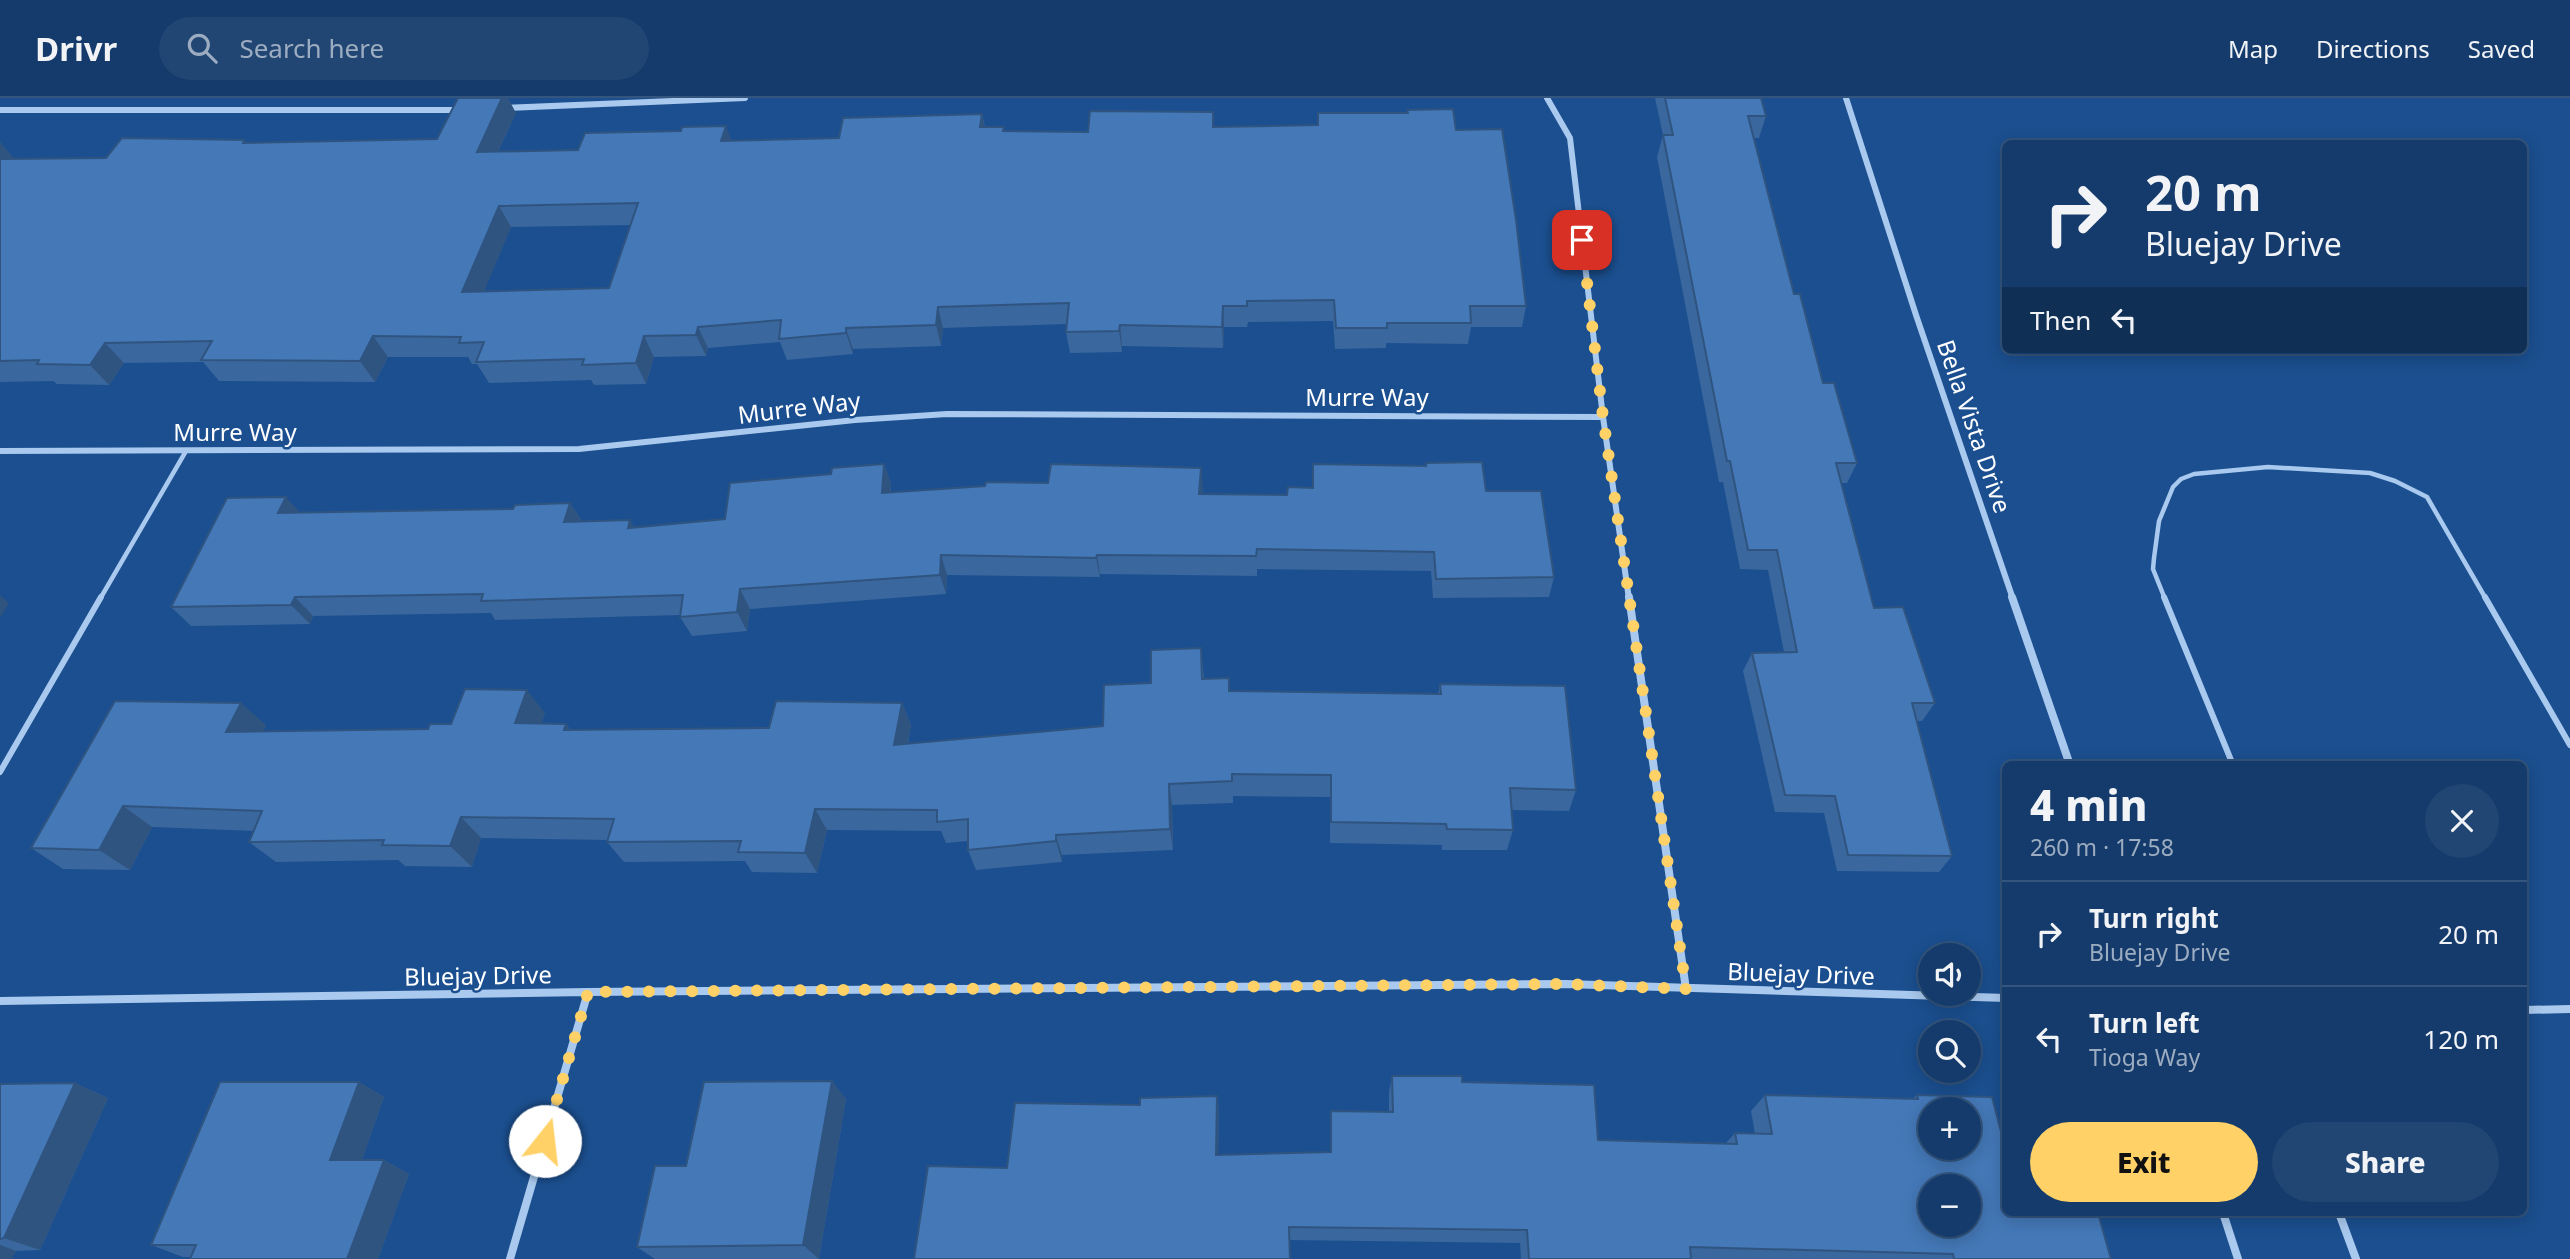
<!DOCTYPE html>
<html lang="en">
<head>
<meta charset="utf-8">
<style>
  :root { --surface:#143b6b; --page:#214673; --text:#f1f3f6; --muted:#9dadc1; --line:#33557e; --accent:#ffd166 }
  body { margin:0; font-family:"Noto Sans",sans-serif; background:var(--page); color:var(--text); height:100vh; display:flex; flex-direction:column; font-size:26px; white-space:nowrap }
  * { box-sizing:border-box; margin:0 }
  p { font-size:23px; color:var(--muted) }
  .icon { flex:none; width:38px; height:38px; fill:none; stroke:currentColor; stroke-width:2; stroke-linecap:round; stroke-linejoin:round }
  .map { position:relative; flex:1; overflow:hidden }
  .side { position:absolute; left:2002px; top:663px; width:525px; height:455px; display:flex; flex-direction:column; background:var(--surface); border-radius:10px; box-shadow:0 4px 18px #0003,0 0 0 2px var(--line) }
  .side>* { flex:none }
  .top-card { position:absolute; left:2002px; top:42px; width:525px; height:214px; border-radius:10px; box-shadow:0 4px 18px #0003,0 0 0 2px var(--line); background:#143b6b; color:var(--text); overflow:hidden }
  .controls { position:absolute; left:1918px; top:845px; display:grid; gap:14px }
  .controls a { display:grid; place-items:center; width:63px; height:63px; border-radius:50%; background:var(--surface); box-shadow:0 4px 18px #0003,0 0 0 2px var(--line); font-size:35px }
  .pin { position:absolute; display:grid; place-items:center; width:60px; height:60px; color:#fff; margin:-30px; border-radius:14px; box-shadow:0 4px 10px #0006 }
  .me { position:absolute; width:77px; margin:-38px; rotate:16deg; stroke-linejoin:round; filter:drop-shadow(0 0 5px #0008) }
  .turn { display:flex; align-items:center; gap:24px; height:147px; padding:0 28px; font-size:32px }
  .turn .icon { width:91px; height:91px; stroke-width:2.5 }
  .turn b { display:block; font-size:49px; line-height:60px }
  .then { display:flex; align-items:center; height:66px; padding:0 28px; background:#0003; gap:14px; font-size:26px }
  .round { display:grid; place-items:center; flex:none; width:74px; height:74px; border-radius:37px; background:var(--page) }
  .summary { display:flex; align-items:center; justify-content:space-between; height:119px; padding:0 28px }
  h1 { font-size:42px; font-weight:800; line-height:52px }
  .action { display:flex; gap:14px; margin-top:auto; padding:14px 28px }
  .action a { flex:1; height:80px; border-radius:42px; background:var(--accent); color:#111; font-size:28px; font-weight:800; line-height:80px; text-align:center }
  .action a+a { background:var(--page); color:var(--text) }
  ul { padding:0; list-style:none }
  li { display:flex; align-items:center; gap:21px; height:105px; padding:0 28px; border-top:2px solid var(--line) }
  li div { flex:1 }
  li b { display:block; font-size:26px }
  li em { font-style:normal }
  header { display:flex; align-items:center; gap:42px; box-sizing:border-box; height:98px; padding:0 35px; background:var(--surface); border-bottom:2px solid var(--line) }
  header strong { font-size:33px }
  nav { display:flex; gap:38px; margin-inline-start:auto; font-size:24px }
  .search { width:490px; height:63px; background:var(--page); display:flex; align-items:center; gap:18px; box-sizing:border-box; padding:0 24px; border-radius:38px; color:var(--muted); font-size:26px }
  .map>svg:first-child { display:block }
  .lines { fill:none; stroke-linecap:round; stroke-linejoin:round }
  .service-far1 { stroke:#a9c9ee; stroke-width:4.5 }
  .service { stroke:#a9c9ee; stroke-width:6 }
  .minor-far1 { stroke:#a9c9ee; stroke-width:6 }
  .minor { stroke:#a9c9ee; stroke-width:8 }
  .wall { fill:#3a679d; fill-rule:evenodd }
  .shaded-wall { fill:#305480 }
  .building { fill:#4478b7; stroke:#305480; stroke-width:2; fill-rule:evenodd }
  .route { stroke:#ffd166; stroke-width:12; stroke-dasharray:0 21.6 }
  .labels { text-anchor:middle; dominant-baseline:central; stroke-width:5; stroke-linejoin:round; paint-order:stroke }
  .street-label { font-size:24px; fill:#fff; stroke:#1b4f8f }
</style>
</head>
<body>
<header>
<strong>Drivr</strong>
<div class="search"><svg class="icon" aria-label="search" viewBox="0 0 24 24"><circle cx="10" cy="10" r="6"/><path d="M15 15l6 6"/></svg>Search here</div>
<nav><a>Map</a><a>Directions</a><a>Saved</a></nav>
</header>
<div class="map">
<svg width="2570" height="1161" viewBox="0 0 2570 1161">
  <rect width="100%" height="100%" fill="#1b4f8f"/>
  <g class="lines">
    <path class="service-far1" d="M 100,501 L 186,353
      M 2165,501 L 2153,471 L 2154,460 L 2159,423 L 2173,389 L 2181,381 L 2194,376 L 2268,369 L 2370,375 L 2395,383 L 2427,399 L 2486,501"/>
    <path class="service" d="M 2164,499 L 2233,667
      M 2485,499 L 2570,647
      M 0,674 L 101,499"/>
    <path class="minor-far1" d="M 1547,0 L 1570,40 L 1603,319 L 1629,501
      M 1846,0 L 1916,217 L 2013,501
      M 505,10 L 745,0
      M 0,12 L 461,12
      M 0,353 L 579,351 L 855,322 L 947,316 L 1603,319"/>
    <path class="minor" d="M 1629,499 L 1686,891
      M 2012,499 L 2070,667
      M 0,903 L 588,894 L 1566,886 L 2006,900
      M 2524,912 L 2570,911
      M 2223,1115 L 2238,1161
      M 2339,1115 L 2356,1161
      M 510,1161 L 588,894"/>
  </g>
  <path class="wall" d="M 1655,0 L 1761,0 L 1766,18 L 1759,40 L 1754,40 L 1794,196 L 1823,285 L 1857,365 L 1847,385 L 1841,385 L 1874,510 L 1935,605 L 1922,623 L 1917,623 L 1952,758 L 1939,774 L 1837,773 L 1824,715 L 1775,714 L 1743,573 L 1752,555 L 1784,554 L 1768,472 L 1740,471 L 1723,384 L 1719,384 L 1657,59 L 1663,37 Z
    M 516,15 L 498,54 L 578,52 L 731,43 L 839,40 L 982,16 L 985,29 L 1004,33 L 1088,34 L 1213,29 L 1456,32 L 1526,208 L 1522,229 L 1471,229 L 1468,246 L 1386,245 L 1386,250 L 1335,251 L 1333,223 L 1248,224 L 1247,229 L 1224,229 L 1223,250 L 1122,248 L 1122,254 L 1070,255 L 1066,234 L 1067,226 L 943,230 L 941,248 L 853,251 L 853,256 L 787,262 L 780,244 L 708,250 L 706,258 L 654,259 L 646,286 L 594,287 L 591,282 L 489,285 L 477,266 L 472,266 L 468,259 L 388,259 L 375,284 L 219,283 L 203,264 L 124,265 L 109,287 L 57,286 L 53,283 L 0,284 L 0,44 L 14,61 L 106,60 L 244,42 L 246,45 L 437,41 ZM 631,127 L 609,190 L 484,193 L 511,129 Z
    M 884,366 L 891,386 L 891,394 L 1203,390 L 1202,396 L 1287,397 L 1486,393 L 1554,479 L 1549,499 L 1433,500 L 1431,473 L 1257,471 L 1257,478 L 1100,476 L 1100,479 L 947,477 L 946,496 L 750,511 L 747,533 L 692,538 L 680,519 L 681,517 L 495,522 L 491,515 L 313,518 L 310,526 L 191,528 L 171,509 L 300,415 L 513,411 L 570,405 L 582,423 L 630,422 L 634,429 L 725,421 L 831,376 Z
    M 1201,550 L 1204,581 L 1230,593 L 1438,596 L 1440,586 L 1576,692 L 1569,713 L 1511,712 L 1513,732 L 1507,752 L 1442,752 L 1442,747 L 1330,745 L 1330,699 L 1233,698 L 1233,705 L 1172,707 L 1173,752 L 1062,757 L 1062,764 L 976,772 L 968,752 L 968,743 L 946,745 L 941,733 L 827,732 L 817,775 L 752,774 L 745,763 L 624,764 L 607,744 L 608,742 L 481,740 L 472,769 L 405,768 L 398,762 L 276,764 L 249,744 L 254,733 L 152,729 L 130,772 L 63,771 L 31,750 L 266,627 L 263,634 L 428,631 L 451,626 L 545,615 L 541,626 L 566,626 L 571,632 L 769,630 L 902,605 L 911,627 L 908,646 L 1103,628 L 1151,585 Z
    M 1392,978 L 1462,984 L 1598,1042 L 1725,1046 L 1735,1035 L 1755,1036 L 1751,1013 L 1765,997 L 1912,1001 L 1917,997 L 2006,1053 L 2111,1161 L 1521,1161 L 1520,1145 L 1289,1142 L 1007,1070 L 1140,1007 L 1217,998 L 1219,1014 L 1218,1057 L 1330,1054 L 1330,1029 L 1331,1013 L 1389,1014 L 1389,994 Z
    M 832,983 L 846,1001 L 819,1161 L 655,1161 L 637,1149 L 686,1068 Z
    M 359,984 L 384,999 L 362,1062 L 384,1062 L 409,1076 L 378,1161 L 190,1161 L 191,1159 L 183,1159 L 151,1147 Z
    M 75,985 L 108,1000 L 40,1152 L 16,1153 L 0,1161 L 0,986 Z"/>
  <path class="shaded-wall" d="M 502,0 L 508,0 L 516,15 L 488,75 L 477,54 Z
    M 982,16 L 986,37 L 980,29 Z
    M 726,28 L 734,49 L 721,43 Z
    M 0,44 L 17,64 L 0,78 Z
    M 499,108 L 511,129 L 475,215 L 462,194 Z
    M 1223,208 L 1224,229 L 1223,250 L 1222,229 Z
    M 938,209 L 943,230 L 941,248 L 936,227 Z
    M 1120,227 L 1122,248 L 1122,254 L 1119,233 Z
    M 698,229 L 708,250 L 706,258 L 696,237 Z
    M 846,230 L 853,251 L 853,256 L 846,235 Z
    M 373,238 L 388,259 L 375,284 L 360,263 Z
    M 644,238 L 654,259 L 646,286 L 636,265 Z
    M 105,245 L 124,265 L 109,287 L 90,267 Z
    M 884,366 L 891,386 L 889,415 L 882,395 Z
    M 1201,370 L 1203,390 L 1201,416 L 1199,396 Z
    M 286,399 L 304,419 L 278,415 Z
    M 570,405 L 583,425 L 564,424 Z
    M 630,422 L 641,442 L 628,430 Z
    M 941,457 L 947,477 L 946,496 L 940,477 Z
    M 1097,457 L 1100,476 L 1100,479 L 1096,460 Z
    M 740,491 L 750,511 L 747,533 L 737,514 Z
    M 0,497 L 9,505 L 0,520 Z
    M 295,499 L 313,518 L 310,526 L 291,507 Z
    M 527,592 L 545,615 L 534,647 L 515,625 Z
    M 241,605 L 266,627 L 252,657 L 226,634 Z
    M 902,605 L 911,627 L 903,669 L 894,647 Z
    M 566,626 L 583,648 L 564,632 Z
    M 1169,686 L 1172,707 L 1173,752 L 1170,731 Z
    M 123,708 L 152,729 L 130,772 L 99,752 Z
    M 815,711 L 827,732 L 817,775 L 805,755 Z
    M 461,719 L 481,740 L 472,769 L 450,748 Z
    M 1056,737 L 1062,757 L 1062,764 L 1056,743 Z
    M 832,983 L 846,1001 L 819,1161 L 803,1147 Z
    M 359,984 L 384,999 L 357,1076 L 330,1062 Z
    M 75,985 L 108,1000 L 40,1152 L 4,1140 Z
    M 1217,998 L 1219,1014 L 1218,1072 L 1216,1057 Z
    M 384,1062 L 409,1076 L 378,1161 L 347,1161 Z
    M 0,1147 L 16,1153 L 12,1161 L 0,1161 Z"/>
  <path class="building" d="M 458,0 L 502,0 L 477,54 L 578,52 L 585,35 L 681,33 L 682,29 L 726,28 L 721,43 L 839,40 L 843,20 L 982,16 L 980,29 L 1004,29 L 1003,33 L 1088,34 L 1090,13 L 1213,14 L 1213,29 L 1318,27 L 1318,15 L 1408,15 L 1407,12 L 1453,11 L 1456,32 L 1502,31 L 1516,122 L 1526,208 L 1470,208 L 1471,225 L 1387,225 L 1387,230 L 1336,230 L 1334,202 L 1247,203 L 1247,208 L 1223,208 L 1222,229 L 1120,227 L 1119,233 L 1066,234 L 1069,205 L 938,209 L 936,227 L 846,230 L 846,235 L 779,241 L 781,222 L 698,229 L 696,237 L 644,238 L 636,265 L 582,267 L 584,261 L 476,264 L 484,244 L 459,245 L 461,239 L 373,238 L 360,263 L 201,262 L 212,243 L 105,245 L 90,267 L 37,266 L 39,262 L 0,263 L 0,61 L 106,60 L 122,40 L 244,42 L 243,45 L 437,41 ZM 638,105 L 609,190 L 462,194 L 499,108 Z
    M 1665,0 L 1761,0 L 1766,18 L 1748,18 L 1794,196 L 1800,196 L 1823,285 L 1834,285 L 1857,365 L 1836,365 L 1874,510 L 1903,509 L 1935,605 L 1912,605 L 1952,758 L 1848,757 L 1835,698 L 1785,697 L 1752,555 L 1797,554 L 1777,452 L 1748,452 L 1730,363 L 1727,363 L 1663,37 L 1673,37 Z
    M 1482,364 L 1486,393 L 1541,393 L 1554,479 L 1436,481 L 1434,454 L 1257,451 L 1256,458 L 1097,457 L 1096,460 L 941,457 L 940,477 L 740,491 L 737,514 L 680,519 L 683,497 L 481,503 L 483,496 L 295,499 L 291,507 L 171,509 L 227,400 L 286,399 L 278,415 L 513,411 L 515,407 L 570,405 L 564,424 L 630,422 L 628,430 L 725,421 L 730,385 L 831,376 L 832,370 L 884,366 L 882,395 L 985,388 L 986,384 L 1048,385 L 1051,366 L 1201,370 L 1199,396 L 1287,397 L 1288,389 L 1313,390 L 1313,366 L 1426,368 L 1426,365 Z
    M 1201,550 L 1202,581 L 1229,580 L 1229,593 L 1441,596 L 1440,586 L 1565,588 L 1576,692 L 1510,690 L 1513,732 L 1447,731 L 1446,726 L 1331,724 L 1331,677 L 1232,676 L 1232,683 L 1169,686 L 1170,731 L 1056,737 L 1056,743 L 968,752 L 968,721 L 937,724 L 937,712 L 815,711 L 805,755 L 738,754 L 741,743 L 607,744 L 614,721 L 461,719 L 450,748 L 382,747 L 384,742 L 249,744 L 262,713 L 123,708 L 99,752 L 31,750 L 115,603 L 241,605 L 226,634 L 428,631 L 430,626 L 451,626 L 465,591 L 527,592 L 515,625 L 566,626 L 564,632 L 769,630 L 776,603 L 902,605 L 894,647 L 1103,628 L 1104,587 L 1151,585 L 1151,552 Z
    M 1392,978 L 1462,978 L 1462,984 L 1594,987 L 1598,1042 L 1737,1046 L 1735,1035 L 1772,1036 L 1765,997 L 1918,1001 L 1917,997 L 1992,999 L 2006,1053 L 2006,1115 L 2098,1115 L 2111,1161 L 1954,1161 L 1953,1156 L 1690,1149 L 1691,1161 L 1529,1161 L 1527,1132 L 1289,1129 L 1290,1161 L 914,1161 L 928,1068 L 1007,1070 L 1015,1005 L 1140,1007 L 1140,1000 L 1217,998 L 1216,1057 L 1331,1054 L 1331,1013 L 1393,1014 ZM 1930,1012 L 1969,1012 L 1969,1050 L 1930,1050 ZM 1930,1088 L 1969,1088 L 1969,1127 L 1930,1127 Z
    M 832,983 L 803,1147 L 637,1149 L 655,1068 L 686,1068 L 704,984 Z
    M 220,984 L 359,984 L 330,1062 L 384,1062 L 347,1161 L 190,1161 L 196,1147 L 151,1147 Z
    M 75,985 L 4,1140 L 0,1141 L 0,986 Z"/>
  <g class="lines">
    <path class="route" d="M 545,1043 L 588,894 L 1566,886 L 1686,891 L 1603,319 L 1582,142"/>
  </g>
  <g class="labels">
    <g class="street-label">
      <text x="1367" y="298">Murre Way</text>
      <text transform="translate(799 309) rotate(-7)">Murre Way</text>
      <text transform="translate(1975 328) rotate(71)">Bella Vista Drive</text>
      <text x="235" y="333">Murre Way</text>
      <text transform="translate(1801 875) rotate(2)">Bluejay Drive</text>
      <text transform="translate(478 877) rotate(-1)">Bluejay Drive</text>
    </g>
  </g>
</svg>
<div class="controls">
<a><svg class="icon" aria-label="sound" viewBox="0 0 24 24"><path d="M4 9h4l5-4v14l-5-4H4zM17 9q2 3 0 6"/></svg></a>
<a><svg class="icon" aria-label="search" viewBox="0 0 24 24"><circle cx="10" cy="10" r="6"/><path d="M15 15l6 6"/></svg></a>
<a>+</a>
<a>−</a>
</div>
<div class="pin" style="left:1582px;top:142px;background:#d93025"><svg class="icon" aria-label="arrive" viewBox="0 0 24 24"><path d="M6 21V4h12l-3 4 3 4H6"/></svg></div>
<svg class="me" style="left:545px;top:1043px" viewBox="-20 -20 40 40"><circle r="19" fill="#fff"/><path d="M0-13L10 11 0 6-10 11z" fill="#ffd166"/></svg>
<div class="top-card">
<div class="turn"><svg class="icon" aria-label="right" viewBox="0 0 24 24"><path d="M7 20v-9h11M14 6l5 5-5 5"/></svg><div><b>20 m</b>Bluejay Drive</div></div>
<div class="then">Then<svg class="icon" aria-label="left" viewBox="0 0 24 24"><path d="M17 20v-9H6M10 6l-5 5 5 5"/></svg></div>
</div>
<section class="side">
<div class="summary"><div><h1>4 min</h1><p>260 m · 17:58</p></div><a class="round"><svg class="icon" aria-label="close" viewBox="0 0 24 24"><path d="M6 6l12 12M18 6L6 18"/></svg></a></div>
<ul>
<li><svg class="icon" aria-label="right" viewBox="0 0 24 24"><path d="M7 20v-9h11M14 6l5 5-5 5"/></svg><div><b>Turn right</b><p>Bluejay Drive</p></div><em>20 m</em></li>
<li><svg class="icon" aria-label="left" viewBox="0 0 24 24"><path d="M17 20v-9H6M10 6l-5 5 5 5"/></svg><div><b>Turn left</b><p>Tioga Way</p></div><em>120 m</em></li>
</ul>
<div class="action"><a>Exit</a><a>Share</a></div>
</section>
</div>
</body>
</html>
